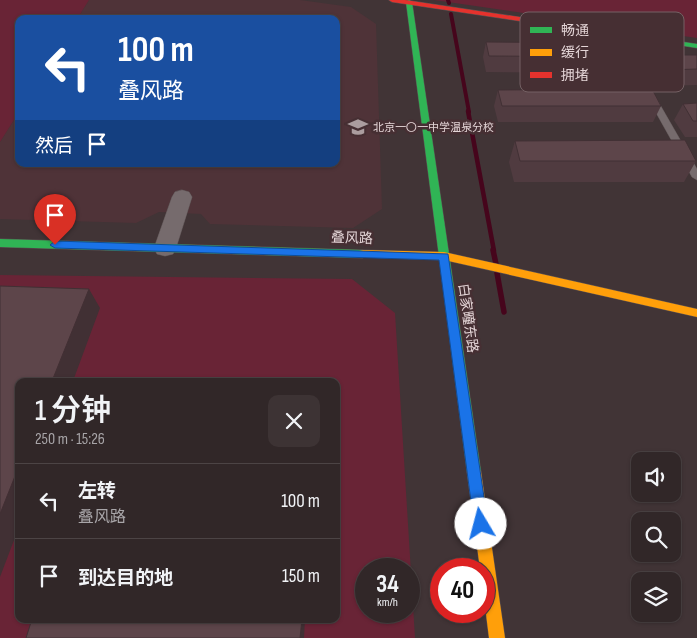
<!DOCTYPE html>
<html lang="zh">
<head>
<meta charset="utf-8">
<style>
  :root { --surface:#312728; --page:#3d3334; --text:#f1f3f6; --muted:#a8a5a8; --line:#4c4445 }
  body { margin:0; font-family:"Sofia Sans Condensed","Noto Sans SC",sans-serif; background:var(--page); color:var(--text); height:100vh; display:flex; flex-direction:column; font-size:19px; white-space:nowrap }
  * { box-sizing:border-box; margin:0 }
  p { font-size:16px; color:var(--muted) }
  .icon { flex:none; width:28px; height:28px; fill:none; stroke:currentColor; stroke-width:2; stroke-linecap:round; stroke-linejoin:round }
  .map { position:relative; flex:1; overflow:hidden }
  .drawer { position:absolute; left:15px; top:378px; width:325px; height:245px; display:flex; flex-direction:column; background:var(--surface); border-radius:10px; box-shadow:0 1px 4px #0004,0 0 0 1px var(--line) }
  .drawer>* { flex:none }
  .hud { position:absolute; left:15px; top:15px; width:325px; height:152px; border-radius:10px; box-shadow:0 1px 4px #0004,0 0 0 1px var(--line); background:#1a4fa0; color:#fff; overflow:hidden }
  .controls { position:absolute; left:631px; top:452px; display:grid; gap:10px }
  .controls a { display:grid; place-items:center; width:50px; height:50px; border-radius:10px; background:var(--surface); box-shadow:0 1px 4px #0004,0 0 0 1px var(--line); font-size:25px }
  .speed { position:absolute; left:355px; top:558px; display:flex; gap:10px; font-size:25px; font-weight:700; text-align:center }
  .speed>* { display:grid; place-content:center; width:65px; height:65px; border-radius:50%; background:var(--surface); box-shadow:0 1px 4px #0004,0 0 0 1px var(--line); line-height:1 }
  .speed small { font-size:12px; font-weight:400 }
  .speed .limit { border:8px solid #d22; background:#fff; color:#111 }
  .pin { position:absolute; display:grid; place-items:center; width:42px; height:42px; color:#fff; margin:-51px -21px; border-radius:50% 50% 50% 0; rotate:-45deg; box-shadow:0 0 5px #0007 }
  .pin .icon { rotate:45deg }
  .me { position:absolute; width:55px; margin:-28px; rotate:352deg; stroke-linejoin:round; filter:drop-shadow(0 0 4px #0008) }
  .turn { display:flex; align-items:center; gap:18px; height:105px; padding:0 20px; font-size:22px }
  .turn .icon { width:65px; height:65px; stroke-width:2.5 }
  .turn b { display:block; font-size:35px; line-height:42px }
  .then { display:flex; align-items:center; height:48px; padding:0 20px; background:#0003; gap:10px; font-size:19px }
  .round { display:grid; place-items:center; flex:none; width:52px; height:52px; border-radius:10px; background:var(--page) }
  .head { display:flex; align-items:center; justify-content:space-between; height:85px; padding:0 20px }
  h1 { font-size:30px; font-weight:600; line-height:38px }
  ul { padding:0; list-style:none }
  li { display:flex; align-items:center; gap:15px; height:75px; padding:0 20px; border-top:1px solid var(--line) }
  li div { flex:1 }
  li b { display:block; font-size:19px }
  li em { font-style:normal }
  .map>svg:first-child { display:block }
  .built { fill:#4f3338 }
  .green { fill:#692436; fill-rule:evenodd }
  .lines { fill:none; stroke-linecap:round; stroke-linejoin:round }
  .stream-far2 { stroke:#46051c; stroke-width:4 }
  .stream-far1 { stroke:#46051c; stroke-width:4.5 }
  .stream { stroke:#46051c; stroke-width:5.5 }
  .lane-casing { stroke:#5c5253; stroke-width:1 }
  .street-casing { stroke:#5c5253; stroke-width:1 }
  .fast-casing { stroke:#5c5253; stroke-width:1 }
  .slow-casing { stroke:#5c5253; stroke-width:1 }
  .jam-casing { stroke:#5c5253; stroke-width:1 }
  .lane { fill:#766b6d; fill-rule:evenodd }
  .street { fill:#766b6d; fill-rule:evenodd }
  .fast { fill:#30b455; fill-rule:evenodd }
  .slow { fill:#ff9f0a; fill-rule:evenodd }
  .jam { fill:#e5322d; fill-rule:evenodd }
  .wall { fill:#503b40 }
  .shaded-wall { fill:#413034 }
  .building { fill:#5d454a; stroke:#413034 }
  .route { fill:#1a73e8; stroke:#114b97 }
  .labels { text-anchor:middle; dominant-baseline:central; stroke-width:5; stroke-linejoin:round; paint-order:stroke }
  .far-poi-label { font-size:11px; fill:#e4d5d7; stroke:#462f33; text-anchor:start }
  .street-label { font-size:14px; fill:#e4d5d7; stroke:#462f33 }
  .key { fill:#462f33; stroke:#756164; stroke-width:1 }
  .key-label { font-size:14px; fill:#e4d5d7 }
</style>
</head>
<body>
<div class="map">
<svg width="697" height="638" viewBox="0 0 697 638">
  <rect width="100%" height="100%" fill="#413436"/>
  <path class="built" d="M 89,0 L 300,0 L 351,7 L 376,24 L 382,209 L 353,228 L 210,224 L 201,214 L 159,212 L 136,223 L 0,219 L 0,142 L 19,112 L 19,164 L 336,164 L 336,19 L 77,19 Z"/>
  <path class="green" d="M 0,0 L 89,0 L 77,19 L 19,19 L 19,112 L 0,142 Z
    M 434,0 L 697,0 L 697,38 Z
    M 0,275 L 352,279 L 395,313 L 415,638 L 0,638 ZM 19,381 L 336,381 L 336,619 L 19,619 ZM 366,569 L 409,569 L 409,611 L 366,611 Z"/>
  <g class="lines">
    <path class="stream-far2" d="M 448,0 L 449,3
      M 451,14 L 469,112"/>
    <path class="stream-far1" d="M 468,111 L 494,251"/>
    <path class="stream" d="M 493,250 L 496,264
      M 497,273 L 504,312"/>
    <defs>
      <path id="lane" d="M 613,32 L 619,32 L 629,51 L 697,60 L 697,64 L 632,56 L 697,169 L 697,180 L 692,177 L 612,34 Z"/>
      <path id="street" d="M 182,190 L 189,192 L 192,197 L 176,248 L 173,254 L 165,256 L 157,254 L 154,248 L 172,197 L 175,192 Z"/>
      <path id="fast" d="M 409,0 L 412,2 L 481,472 L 479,477 L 474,478 L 469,477 L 467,472 L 406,2 Z
        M 617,32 L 697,44 L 697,48 L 620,36 L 617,36 Z
        M 0,239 L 363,250 L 368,254 L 363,258 L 0,247 Z"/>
      <path id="slow" d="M 363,250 L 444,252 L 697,309 L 697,317 L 444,260 L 359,257 L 358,254 L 359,251 Z
        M 474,466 L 479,467 L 481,472 L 505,638 L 489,638 L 484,598 L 484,569 L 480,569 L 467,472 L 469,467 Z"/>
      <path id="jam" d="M 389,0 L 405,0 L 620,32 L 624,34 L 620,36 L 392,2 Z"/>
    </defs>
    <use href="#lane" class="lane-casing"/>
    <use href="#street" class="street-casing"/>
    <use href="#fast" class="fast-casing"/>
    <use href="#slow" class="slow-casing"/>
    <use href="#jam" class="jam-casing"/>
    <use href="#lane" class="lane"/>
    <use href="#street" class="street"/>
    <use href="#fast" class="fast"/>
    <use href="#slow" class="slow"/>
    <use href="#jam" class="jam"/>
  </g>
  <path class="wall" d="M 486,42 L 634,57 L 627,73 L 486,72 L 483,57 Z
    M 658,55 L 697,55 L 697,85 L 659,86 L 651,71 Z
    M 498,90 L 661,106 L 653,122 L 498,122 L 494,106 Z
    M 697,103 L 697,137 L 685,137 L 674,120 L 683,104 Z
    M 515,141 L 696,161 L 684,182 L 514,182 L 509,162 Z"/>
  <path class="shaded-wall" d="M 89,289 L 100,308 L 73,381 L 52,381 Z
    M 19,466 L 19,527 L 0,577 L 0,514 Z
    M 302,619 L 305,619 L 304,638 L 300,638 Z"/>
  <path class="building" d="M 486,42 L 626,43 L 634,57 L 489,56 Z
    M 658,55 L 697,55 L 697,69 L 667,70 Z
    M 652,89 L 661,106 L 502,106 L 498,90 Z
    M 697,103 L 697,121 L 693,121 L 683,104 Z
    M 685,140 L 696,161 L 520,161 L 515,141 Z
    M 0,286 L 89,289 L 52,381 L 19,381 L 19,466 L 0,514 Z
    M 32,619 L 302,619 L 300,638 L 26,638 Z"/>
  <path class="route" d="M 55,241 L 448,254 L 488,524 L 486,529 L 481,531 L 476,529 L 474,524 L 439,260 L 55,248 L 50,245 Z"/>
  <defs>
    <symbol id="school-bare" viewBox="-9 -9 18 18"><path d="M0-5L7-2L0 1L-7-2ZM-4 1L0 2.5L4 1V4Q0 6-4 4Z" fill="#ab9d9f" stroke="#462f33" stroke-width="2.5" paint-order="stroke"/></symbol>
  </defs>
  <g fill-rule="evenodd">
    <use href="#school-bare" x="344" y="113" width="28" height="28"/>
  </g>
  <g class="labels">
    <g class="far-poi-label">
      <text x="373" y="127">北京一〇一中学温泉分校</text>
    </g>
    <g class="street-label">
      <text transform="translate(352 238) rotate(2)">叠风路</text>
      <text transform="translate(468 318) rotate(82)">白家疃东路</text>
    </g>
  </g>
  <rect x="520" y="12" width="164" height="80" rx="8" class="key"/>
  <rect x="530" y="27" width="22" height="6" fill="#30b455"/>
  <rect x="530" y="49" width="22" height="7" fill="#ff9f0a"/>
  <rect x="530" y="72" width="22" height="6" fill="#e5322d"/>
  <g class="key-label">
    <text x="561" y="35">畅通</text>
    <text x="561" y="57">缓行</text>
    <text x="561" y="80">拥堵</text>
  </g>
</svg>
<div class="controls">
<a><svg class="icon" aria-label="sound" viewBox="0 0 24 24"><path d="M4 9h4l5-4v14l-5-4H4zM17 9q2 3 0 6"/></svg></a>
<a><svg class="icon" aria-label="search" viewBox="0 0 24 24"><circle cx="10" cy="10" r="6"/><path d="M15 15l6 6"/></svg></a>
<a><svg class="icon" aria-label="layers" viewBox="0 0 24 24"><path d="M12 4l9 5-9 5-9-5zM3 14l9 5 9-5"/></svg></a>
</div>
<div class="speed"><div>34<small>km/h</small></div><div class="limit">40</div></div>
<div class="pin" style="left:55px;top:245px;background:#d93025"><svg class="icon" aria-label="arrive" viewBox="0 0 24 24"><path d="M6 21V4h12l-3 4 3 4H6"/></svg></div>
<svg class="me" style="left:481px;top:524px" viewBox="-20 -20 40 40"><circle r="19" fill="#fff"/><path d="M0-13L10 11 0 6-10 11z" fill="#1a73e8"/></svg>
<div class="hud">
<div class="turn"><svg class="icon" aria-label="left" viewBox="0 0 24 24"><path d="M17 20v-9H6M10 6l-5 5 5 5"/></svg><div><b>100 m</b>叠风路</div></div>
<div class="then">然后<svg class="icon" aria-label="arrive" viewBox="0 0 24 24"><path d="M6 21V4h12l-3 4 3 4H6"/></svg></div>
</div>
<section class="drawer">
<div class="head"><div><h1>1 分钟</h1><p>250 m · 15:26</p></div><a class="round"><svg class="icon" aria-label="close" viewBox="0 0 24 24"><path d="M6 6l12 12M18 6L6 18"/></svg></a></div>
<ul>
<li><svg class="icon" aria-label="left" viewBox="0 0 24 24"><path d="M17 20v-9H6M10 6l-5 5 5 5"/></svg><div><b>左转</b><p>叠风路</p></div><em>100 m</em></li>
<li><svg class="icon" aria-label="arrive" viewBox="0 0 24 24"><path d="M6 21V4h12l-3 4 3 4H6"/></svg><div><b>到达目的地</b></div><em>150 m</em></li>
</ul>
</section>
</div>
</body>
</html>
